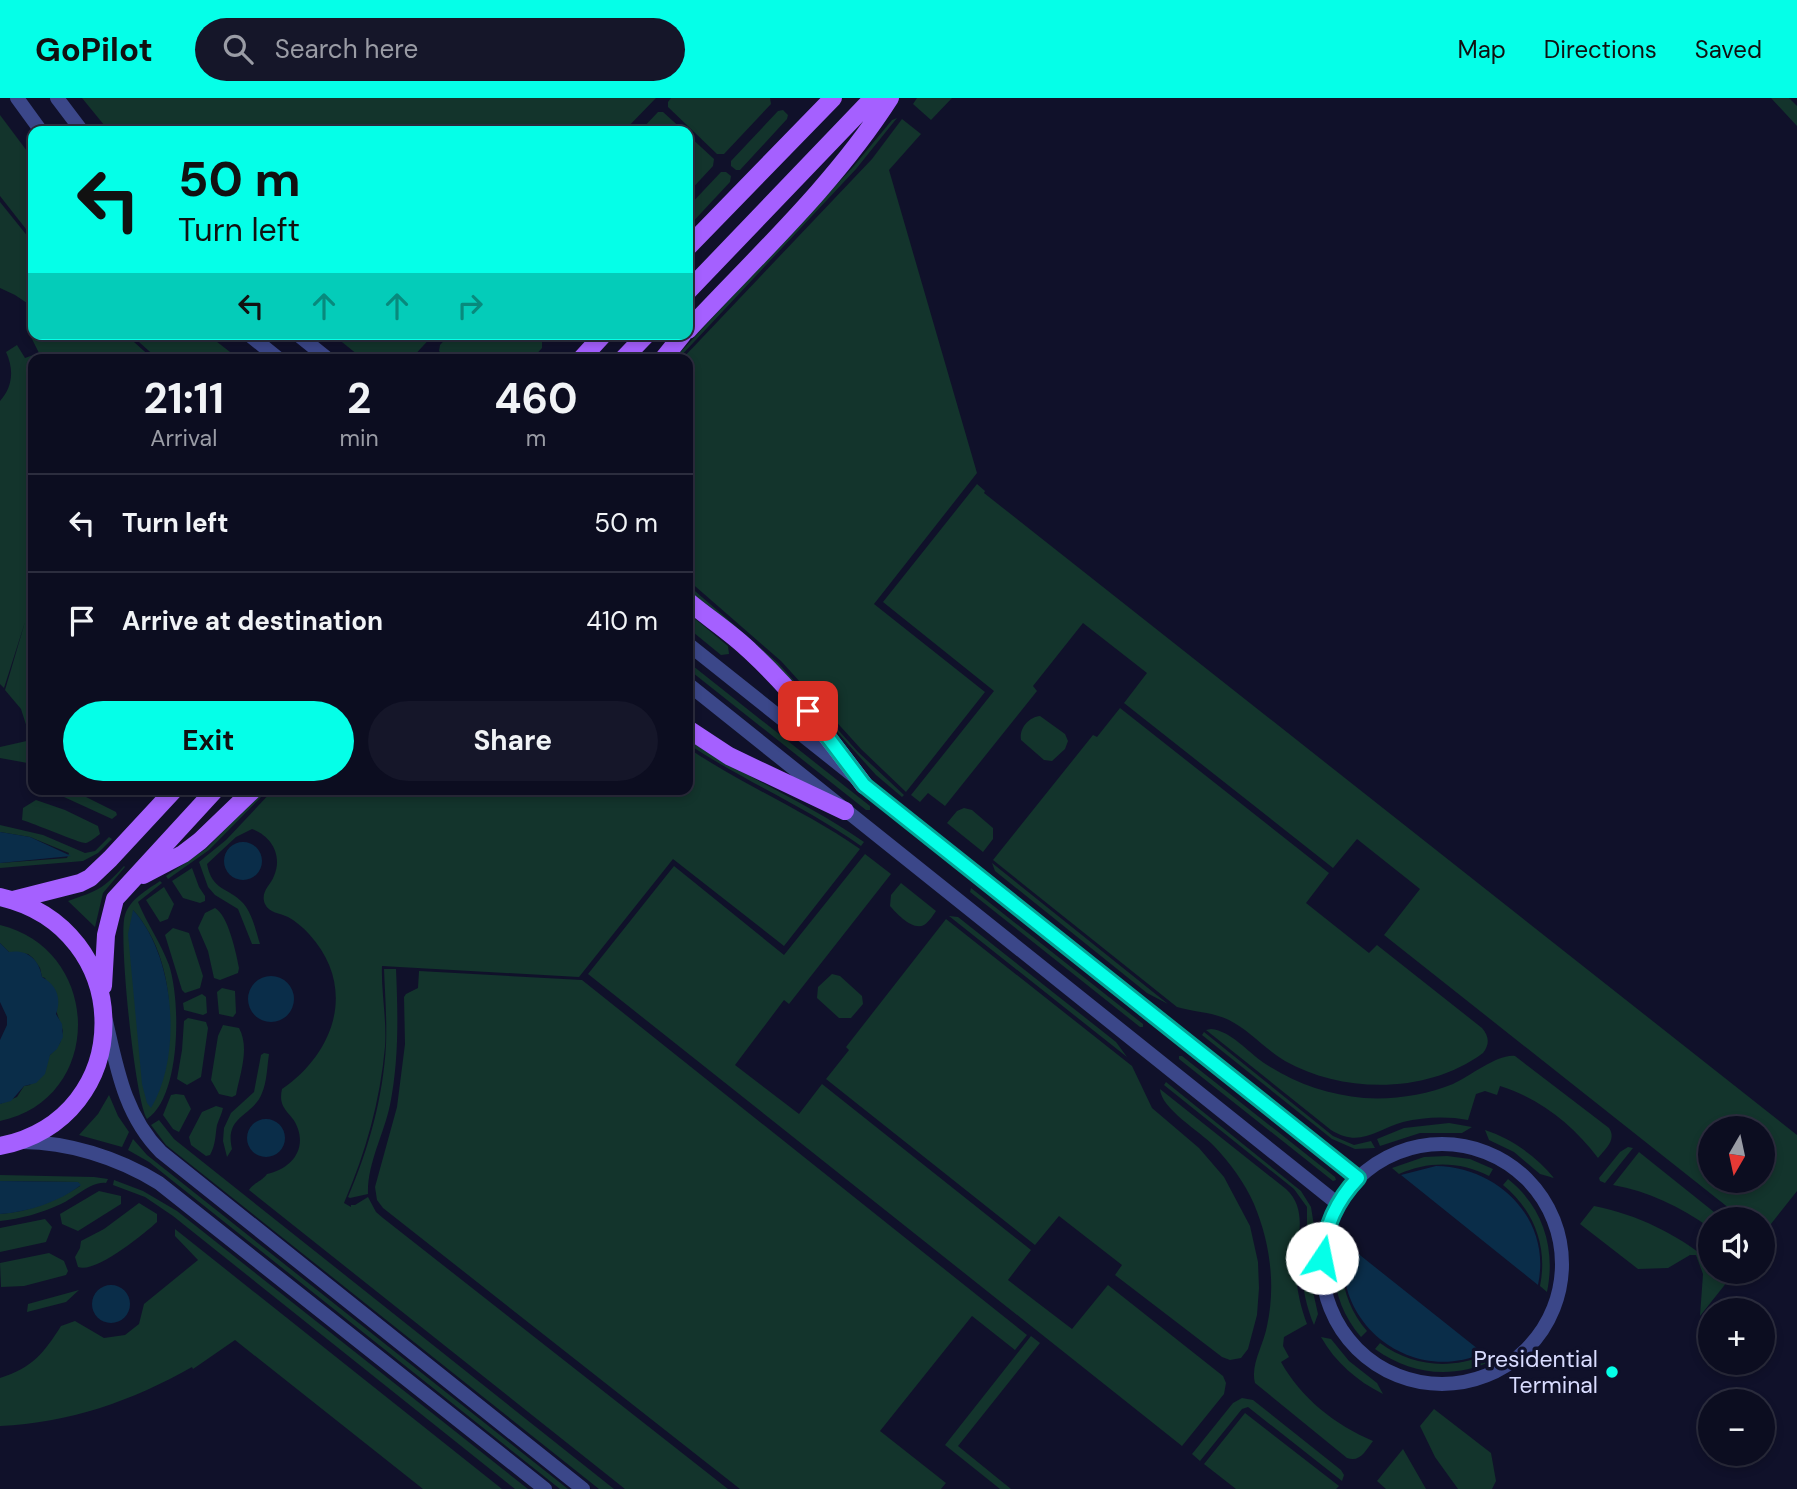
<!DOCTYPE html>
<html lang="en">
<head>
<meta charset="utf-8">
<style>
  :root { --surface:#0c0d20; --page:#151629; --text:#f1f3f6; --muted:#9a9ca5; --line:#2c2d3e; --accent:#05ffe8 }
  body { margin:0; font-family:"DM Sans",sans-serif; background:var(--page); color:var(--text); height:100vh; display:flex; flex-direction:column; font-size:26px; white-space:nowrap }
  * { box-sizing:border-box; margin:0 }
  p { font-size:23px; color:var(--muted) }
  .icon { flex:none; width:38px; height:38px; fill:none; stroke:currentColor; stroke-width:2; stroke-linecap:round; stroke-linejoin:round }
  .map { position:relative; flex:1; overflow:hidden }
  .panel { position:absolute; left:28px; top:256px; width:665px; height:441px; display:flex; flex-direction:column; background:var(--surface); border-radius:14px; box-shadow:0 4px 10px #0003,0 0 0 2px var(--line) }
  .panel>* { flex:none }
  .banner { position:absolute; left:28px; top:28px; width:665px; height:214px; border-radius:14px; box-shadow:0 4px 10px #0003,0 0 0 2px var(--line); background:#05ffe8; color:#111; overflow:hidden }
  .needle { width:46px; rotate:189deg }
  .tools { position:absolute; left:1698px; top:1018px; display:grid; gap:14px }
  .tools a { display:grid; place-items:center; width:77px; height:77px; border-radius:50%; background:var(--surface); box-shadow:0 4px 10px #0003,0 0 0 2px var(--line); font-size:35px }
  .pin { position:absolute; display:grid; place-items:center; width:60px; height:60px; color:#fff; margin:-30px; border-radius:14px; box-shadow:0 4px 10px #0006 }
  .me { position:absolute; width:77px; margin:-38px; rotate:11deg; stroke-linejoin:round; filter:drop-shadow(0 0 5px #0008) }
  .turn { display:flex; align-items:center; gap:24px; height:147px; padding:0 35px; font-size:32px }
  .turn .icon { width:91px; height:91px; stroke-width:2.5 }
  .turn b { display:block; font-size:49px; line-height:60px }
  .lanes { display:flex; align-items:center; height:66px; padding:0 35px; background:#0003; justify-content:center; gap:35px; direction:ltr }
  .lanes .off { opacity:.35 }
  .eta { display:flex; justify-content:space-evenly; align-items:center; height:119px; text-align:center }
  .eta b { font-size:42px; font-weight:700; line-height:49px }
  .action { display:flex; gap:14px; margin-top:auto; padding:14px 35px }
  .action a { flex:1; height:80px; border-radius:42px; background:var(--accent); color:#111; font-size:28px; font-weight:700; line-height:80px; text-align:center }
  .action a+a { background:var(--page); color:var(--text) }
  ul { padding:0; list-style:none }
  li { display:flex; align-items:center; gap:21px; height:98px; padding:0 35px; border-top:2px solid var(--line) }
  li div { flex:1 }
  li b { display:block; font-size:26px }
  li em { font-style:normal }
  header { display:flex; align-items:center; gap:42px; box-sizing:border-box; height:98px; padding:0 35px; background:var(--accent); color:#111 }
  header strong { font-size:33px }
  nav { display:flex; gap:38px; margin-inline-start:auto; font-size:24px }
  .search { width:490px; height:63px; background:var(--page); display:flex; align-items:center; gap:18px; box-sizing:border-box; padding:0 24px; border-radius:38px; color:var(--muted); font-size:26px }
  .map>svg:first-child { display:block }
  .green { fill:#13342c; fill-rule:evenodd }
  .water { fill:#0a2d49 }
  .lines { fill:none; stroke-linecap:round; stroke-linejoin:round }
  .minor { stroke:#3b4789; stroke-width:14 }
  .major { stroke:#a560ff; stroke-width:18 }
  .route-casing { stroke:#03a697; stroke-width:18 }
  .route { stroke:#05ffe8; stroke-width:12 }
  .poi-dot { fill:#05ffe8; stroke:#10112a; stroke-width:2.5 }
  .labels { text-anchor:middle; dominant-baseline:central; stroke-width:7; stroke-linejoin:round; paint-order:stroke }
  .poi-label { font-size:23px; fill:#d9dcff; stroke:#10112a; text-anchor:end }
</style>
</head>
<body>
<header>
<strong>GoPilot</strong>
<div class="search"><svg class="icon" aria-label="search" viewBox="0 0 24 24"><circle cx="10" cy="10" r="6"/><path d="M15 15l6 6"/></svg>Search here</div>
<nav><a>Map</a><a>Directions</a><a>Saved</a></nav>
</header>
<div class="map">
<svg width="1797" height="1391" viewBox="0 0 1797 1391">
  <rect width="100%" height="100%" fill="#10112a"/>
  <path class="green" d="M 82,0 L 656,0 L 624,33 L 109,33 Z
    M 671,0 L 770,0 L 771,6 L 724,56 L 717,56 L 668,9 L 668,4 Z
    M 917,0 L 952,0 L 931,22 L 913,6 Z
    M 1771,0 L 1789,0 L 1797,8 L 1797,28 Z
    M 783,12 L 788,17 L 787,21 L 740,72 L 736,72 L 731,68 L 731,63 L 778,13 Z
    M 658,14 L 663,14 L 684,33 L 640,33 Z
    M 0,17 L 33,61 L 33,140 L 0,98 Z
    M 897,20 L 856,71 L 678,261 L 674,261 L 853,69 L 892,22 Z
    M 902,21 L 921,36 L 889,72 L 977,375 L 874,506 L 985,594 L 906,694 L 861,651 L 781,563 L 688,482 L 688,261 L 682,261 L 872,61 Z
    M 688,37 L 714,61 L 713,68 L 688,95 Z
    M 721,74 L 726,74 L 731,78 L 730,84 L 688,129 L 688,109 Z
    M 0,104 L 33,145 L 33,209 L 15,197 L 0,190 Z
    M 33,234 L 33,236 L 125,236 L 153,261 L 33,261 L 33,509 L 27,517 L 33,523 L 33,666 L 0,660 L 0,649 L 31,642 L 21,611 L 5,592 L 25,524 L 4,590 L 0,586 L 0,303 C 13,289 14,271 6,254 L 17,247 L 25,260 L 39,255 L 31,239 Z
    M 130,236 L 207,236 L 239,261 L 158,261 Z
    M 332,236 L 434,236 L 411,261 L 363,261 Z
    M 450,236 L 534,236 L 542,244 L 542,250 L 532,261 L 447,261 L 439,253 L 440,247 Z
    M 977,386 L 985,393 L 984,395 L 1797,1037 L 1797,1093 L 1763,1136 L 1762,1122 L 1744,1122 L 1384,837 L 1420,791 L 1357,741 L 1333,770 L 1124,605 L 1147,575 L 1083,525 L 1033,588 L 1037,593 L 945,708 L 928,695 L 920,704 L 911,697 L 994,593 L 883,504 ZM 1710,1031 L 1762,1031 L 1762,1083 L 1710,1083 Z
    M 688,487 L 778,565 L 858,654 L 904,697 L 902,699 L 876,677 L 793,585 L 696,499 L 688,492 Z
    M 688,515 L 728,548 L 729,556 L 721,557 L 688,530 Z
    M 688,564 L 870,708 L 870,712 L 866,712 L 688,571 Z
    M 1120,610 L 1329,775 L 1306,805 L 1369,855 L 1377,847 L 1482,930 C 1489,938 1490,946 1483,955 C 1428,996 1344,996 1285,963 C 1265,951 1249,932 1229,922 C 1212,914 1194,914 1177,909 L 993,762 L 1093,637 L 1097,639 Z
    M 1040,618 L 1065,636 L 1068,643 L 1065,651 L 1052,663 L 1044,662 L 1021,642 C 1019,630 1029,619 1040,618 Z
    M 688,642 C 745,679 808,705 864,744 L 861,748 C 806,709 744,683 688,646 Z
    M 688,650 C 743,687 805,713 860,751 L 784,848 L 673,761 L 579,879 L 382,868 C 381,894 387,922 385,949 C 380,1003 366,1054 344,1105 L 351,1109 L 351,1107 L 355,1107 L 368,1099 L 376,1114 L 383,1120 L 728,1391 L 625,1391 L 249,1092 C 253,1085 261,1084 267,1076 C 288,1072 306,1055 298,1031 C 293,1014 277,1013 282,991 C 336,954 357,888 309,836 C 303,829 295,823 288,819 C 280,815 269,815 265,806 C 260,794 270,788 274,778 C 283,757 271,738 252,731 L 236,739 L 207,766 C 212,793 228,789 243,805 C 252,815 256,833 260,846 L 252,846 L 238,811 L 215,797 L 208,789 L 199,764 L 226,742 L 274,691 L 688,691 Z
    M 38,691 L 70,691 L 116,714 L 117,717 L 112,721 L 64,699 Z
    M 264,691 L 269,691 L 209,752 L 168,781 L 166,778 L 207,750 Z
    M 36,702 L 65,712 L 98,728 L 100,736 C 96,739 90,744 86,745 C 81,746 33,725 22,722 L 23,710 Z
    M 964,710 L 972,712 L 993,730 L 993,741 L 983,754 L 947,725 L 957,713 Z
    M 0,727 L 43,737 L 85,755 L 95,753 L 109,739 L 112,741 L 98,755 L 83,763 L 0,770 L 0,765 L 67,760 L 69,755 L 30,739 L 0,734 Z
    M 865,756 L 891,776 L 789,906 L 784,902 L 735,967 L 799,1016 L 822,986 L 1031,1152 L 1008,1182 L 1072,1231 L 1108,1187 L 1223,1278 L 1226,1285 L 1224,1296 L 1182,1348 L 588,876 L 674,768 L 784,857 Z
    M 992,765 L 1168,906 L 1147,895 L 995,773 Z
    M 124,768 L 125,769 L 103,795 L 95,829 L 68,803 C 97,793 102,792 124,768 Z
    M 192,770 L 199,789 L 205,798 L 205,803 L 200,805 L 183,800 L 172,783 Z
    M 160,783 L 162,785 L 138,804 C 147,826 161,845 169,867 C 181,903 181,999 147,1021 C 135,1003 118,837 125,817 C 130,801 147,792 160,783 ZM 133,812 C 171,854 175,919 165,971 Z
    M 901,785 L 936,813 C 933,817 929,824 924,827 C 913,833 897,816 890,808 L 891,797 Z
    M 164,789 L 174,806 L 168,821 L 160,824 L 146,802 Z
    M 971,790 L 1143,926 L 1143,929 L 1140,929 L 970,794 Z
    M 215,810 C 228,817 236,854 239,870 L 238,875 L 220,882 L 214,880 L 208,853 L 198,830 L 205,815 Z
    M 949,818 L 958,819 L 1116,944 L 1127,959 Z
    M 946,821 L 1132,968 L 1152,1010 L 1199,1050 L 1224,1079 L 1250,1128 L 1258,1164 L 1259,1190 L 1257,1217 L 1248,1251 L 1241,1260 L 1230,1262 L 1222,1259 L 1115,1177 L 1122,1167 L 1059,1118 L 1035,1147 L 826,981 L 849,952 L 846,949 Z
    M 0,827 C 103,852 105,1001 0,1023 L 0,1006 L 17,999 L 24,988 L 30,987 L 50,957 L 60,945 L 63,933 L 45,880 L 42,879 L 40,870 L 33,860 L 28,856 L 9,854 L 0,845 Z
    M 173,830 L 189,835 L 203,878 L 200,890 L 185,895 L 182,892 L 165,837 Z
    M 384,871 L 396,871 C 398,917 399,962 390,1007 C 384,1036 367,1066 368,1096 L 350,1100 L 348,1099 C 369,1050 383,1000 386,947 C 387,922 385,896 384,871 Z
    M 419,873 L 582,882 L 1027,1237 L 1015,1252 L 972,1218 L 880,1333 L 946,1385 L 941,1391 L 740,1391 L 383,1110 L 377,1102 L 375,1089 L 397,1009 L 405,946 L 404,899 L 406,896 L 418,890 Z
    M 832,876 L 840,878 L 862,898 L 863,906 L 851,920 L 839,920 L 817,900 L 818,889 Z
    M 222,890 L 235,893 L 236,915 L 233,919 L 219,916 L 217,894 Z
    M 202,896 L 206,899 L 207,915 L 203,917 L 184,912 L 183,905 Z
    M 188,920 L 206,924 L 208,930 L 201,979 L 187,987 L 177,981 L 182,952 L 184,923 Z
    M 223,927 L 239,930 C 250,950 240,976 236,997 L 232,999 L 219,996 L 211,982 L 218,938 Z
    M 1211,931 C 1231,933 1248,954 1264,965 C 1294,985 1328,997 1364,1000 C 1394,1002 1426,997 1453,986 C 1471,978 1497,956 1515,958 L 1609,1030 C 1617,1042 1605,1051 1598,1060 C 1573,1027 1541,1001 1500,988 L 1497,997 L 1485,993 L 1476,996 L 1468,1022 C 1447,1018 1424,1019 1403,1024 C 1375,1032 1360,1050 1331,1032 L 1206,932 Z
    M 1204,934 L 1333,1038 L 1354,1047 L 1371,1043 L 1375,1050 L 1355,1051 L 1332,1041 L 1202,937 Z
    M 264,955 L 269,956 C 267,969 267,984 262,995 C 253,1019 224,1017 232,1051 L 227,1059 L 223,1043 L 224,1030 L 231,1015 L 254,994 L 261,957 Z
    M 1179,958 L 1182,958 L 1335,1079 L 1336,1082 L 1333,1083 L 1179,961 Z
    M 1166,984 L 1301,1093 L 1311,1109 L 1314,1128 L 1307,1127 L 1307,1109 L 1294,1091 L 1164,987 Z
    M 1160,991 L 1286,1091 C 1311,1114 1294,1147 1296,1176 C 1297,1193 1301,1210 1307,1226 L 1284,1239 L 1283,1248 L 1289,1259 L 1281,1264 C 1301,1300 1335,1327 1373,1343 C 1366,1352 1360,1365 1347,1360 L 1255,1285 C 1250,1267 1264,1246 1267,1228 C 1276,1187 1270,1144 1254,1106 C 1245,1085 1230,1065 1214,1048 C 1200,1033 1161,1011 1160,991 Z
    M 176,996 L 184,997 L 191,1011 L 179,1034 L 173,1031 L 163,1017 L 171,997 Z
    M 109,997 L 118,1018 L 129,1034 L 122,1049 L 79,1037 L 98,1016 Z
    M 216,1008 L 223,1010 C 222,1015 219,1021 217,1027 C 215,1038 216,1046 210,1057 L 206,1058 L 191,1047 L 189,1039 L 202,1014 Z
    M 159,1022 L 174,1041 L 614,1391 L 599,1391 L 166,1047 L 151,1027 Z
    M 1449,1025 L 1472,1029 L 1462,1035 L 1420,1035 L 1380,1048 L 1377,1041 L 1404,1030 Z
    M 1485,1032 C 1512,1041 1536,1058 1554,1080 L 1540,1076 L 1514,1054 L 1489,1042 Z
    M 133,1041 L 147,1057 L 568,1391 L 560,1391 L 149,1064 L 128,1052 Z
    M 1628,1049 L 1633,1050 L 1605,1085 L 1600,1083 L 1599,1080 L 1620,1054 Z
    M 1639,1054 L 1724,1122 L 1710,1122 L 1710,1130 C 1681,1109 1648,1093 1613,1087 Z
    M 1447,1058 L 1470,1061 L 1493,1071 L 1489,1078 C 1460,1063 1428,1063 1399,1076 L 1392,1070 L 1424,1059 Z
    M 0,1077 L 94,1079 L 108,1081 L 106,1085 C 91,1083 75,1100 61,1106 C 41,1115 21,1121 0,1123 L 0,1116 C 28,1114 56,1103 80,1088 L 78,1084 L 0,1083 Z
    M 1508,1081 C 1543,1109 1556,1150 1547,1194 L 1540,1188 C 1548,1149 1534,1112 1503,1087 Z
    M 114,1082 L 143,1093 L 177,1113 L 528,1391 L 515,1391 L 173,1118 L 145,1099 L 113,1087 Z
    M 99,1093 L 121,1098 L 121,1106 L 78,1133 L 62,1126 L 60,1116 Z
    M 139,1105 L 157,1116 L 157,1124 C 144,1136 95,1176 78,1169 L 75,1159 L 80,1150 L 81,1143 L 104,1131 Z
    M 1594,1108 C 1638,1117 1675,1135 1710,1163 L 1710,1174 L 1724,1174 L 1731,1179 L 1700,1218 L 1703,1176 L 1696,1157 L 1690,1157 L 1668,1170 L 1638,1171 L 1580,1126 Z
    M 45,1121 L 52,1129 L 46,1144 L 0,1154 L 0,1130 Z
    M 175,1131 L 502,1391 L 423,1391 L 235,1242 L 193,1271 L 192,1269 C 132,1303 69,1325 0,1328 L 0,1280 C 32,1270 44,1255 61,1228 L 75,1223 L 104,1240 L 125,1237 L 139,1226 L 144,1206 L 198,1162 L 175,1138 Z
    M 1306,1132 L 1313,1134 L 1309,1176 L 1318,1216 L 1314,1227 C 1301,1196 1299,1165 1306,1132 Z
    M 1337,1138 L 1344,1144 C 1337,1176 1346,1209 1367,1233 L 1361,1239 C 1336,1210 1329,1175 1337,1138 Z
    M 49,1155 L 64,1163 L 68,1173 L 66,1177 L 24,1188 L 1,1189 L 0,1165 Z
    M 79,1192 L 66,1204 L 27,1214 L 28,1206 Z
    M 1031,1238 L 1040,1245 L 958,1348 L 1011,1391 L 1000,1391 L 945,1347 Z
    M 1321,1239 L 1331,1241 L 1349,1263 L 1377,1285 L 1383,1296 C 1357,1283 1335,1264 1321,1239 Z
    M 1380,1245 C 1412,1268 1449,1272 1485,1257 L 1492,1263 C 1452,1281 1411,1277 1375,1251 Z
    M 1242,1300 L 1253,1302 L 1341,1372 L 1344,1377 L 1342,1383 L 1248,1309 L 1242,1311 L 1200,1363 L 1192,1356 L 1233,1305 Z
    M 1434,1311 L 1491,1355 L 1496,1383 L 1492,1391 L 1458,1391 L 1435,1359 L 1420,1328 Z
    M 1245,1315 L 1339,1388 L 1336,1391 L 1236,1391 L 1204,1366 Z
    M 1403,1351 L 1426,1391 L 1386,1391 L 1377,1383 Z"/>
  <path class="water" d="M 0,734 L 30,739 L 71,758 L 0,765 Z
    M224 763a19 19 0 1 1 38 0a19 19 0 1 1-38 0Z
    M 133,812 C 175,857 183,957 151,1010 L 147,1005 L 142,986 L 128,836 Z
    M 0,845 L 9,854 C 27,851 39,861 42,879 C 56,887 62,899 56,916 L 62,926 L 63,939 L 57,951 L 50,957 L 45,976 L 36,985 L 24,988 L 11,1003 L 0,1006 L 0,942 L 7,927 L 7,919 L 0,904 Z
    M248 901a23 23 0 1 1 46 0a23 23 0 1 1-46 0Z
    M247 1040a19 19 0 1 1 38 0a19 19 0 1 1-38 0Z
    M 1436,1068 C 1499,1069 1552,1122 1538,1187 L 1401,1077 Z
    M 0,1083 L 78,1084 L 81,1087 C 59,1104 28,1114 0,1116 Z
    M 1346,1146 L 1483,1255 C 1411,1288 1329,1223 1346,1146 Z
    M92 1206a19 19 0 1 1 38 0a19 19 0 1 1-38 0Z"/>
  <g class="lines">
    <path class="minor" d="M 17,0 L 41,33
      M 57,0 L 82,33
      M 248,236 L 279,261
      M 297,236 L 328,261
      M 688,546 L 1358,1080
      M 688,586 L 1338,1106
      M 106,923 C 117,971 125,1018 161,1054 L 583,1391
      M 19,1044 C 66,1043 119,1060 159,1085 L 545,1391
      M1322 1166a120 120 0 1 1 240 0a120 120 0 1 1-240 0Z"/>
    <path class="major" d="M 688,149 L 833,0
      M 688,193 L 873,0
      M 688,232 C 758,157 835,86 890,0
      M 581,261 L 604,236
      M 623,261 L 647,236
      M 663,261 L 683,236
      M 688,503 C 708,520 732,535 751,554 C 794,594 829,640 864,687
      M 688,631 L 729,658 L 845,713
      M 143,777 L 183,756 L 200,743 L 254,691
      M 0,799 C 137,830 139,1020 0,1048
      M 13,802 L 80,785 L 90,780 L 110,761 L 175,691
      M 103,888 L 106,837 L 115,801 L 216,691"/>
  </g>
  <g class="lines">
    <defs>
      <path id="route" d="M 808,613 L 864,687 L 1358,1080 C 1336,1103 1325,1128 1322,1160"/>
    </defs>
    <use href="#route" class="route-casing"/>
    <use href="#route" class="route"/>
  </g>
  <circle class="poi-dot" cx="1612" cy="1274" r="7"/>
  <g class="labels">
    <g class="poi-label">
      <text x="1598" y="1261">Presidential<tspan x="1598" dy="26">Terminal</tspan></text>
    </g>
  </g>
</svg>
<div class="tools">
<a><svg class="needle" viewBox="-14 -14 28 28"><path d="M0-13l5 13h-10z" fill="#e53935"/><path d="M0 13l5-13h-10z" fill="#9a9ca5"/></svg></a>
<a><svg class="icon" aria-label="sound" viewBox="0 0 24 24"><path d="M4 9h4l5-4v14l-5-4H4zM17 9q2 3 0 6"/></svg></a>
<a>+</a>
<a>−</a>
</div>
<div class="pin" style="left:808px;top:613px;background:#d93025"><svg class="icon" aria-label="arrive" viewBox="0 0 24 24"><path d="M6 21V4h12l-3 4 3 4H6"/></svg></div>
<svg class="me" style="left:1322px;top:1160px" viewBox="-20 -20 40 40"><circle r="19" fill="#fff"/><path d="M0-13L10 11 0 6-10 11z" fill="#05ffe8"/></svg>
<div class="banner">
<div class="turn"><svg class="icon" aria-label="left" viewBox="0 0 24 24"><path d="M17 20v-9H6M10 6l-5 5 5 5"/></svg><div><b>50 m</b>Turn left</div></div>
<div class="lanes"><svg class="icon" aria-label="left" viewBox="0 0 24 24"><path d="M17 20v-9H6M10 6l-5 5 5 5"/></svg><svg class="icon off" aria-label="ahead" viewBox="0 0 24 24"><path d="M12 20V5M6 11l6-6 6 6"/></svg><svg class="icon off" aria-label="ahead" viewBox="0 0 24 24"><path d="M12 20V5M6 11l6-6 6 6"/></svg><svg class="icon off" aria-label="right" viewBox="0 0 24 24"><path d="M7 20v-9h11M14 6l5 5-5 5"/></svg></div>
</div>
<section class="panel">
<div class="eta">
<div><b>21:11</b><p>Arrival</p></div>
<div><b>2</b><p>min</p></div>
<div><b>460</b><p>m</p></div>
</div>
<ul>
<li><svg class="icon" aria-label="left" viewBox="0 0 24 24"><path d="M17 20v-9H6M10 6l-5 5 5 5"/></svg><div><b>Turn left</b></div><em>50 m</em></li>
<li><svg class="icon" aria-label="arrive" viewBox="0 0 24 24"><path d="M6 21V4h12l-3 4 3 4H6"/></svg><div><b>Arrive at destination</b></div><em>410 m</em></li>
</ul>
<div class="action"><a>Exit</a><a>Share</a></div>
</section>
</div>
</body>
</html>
